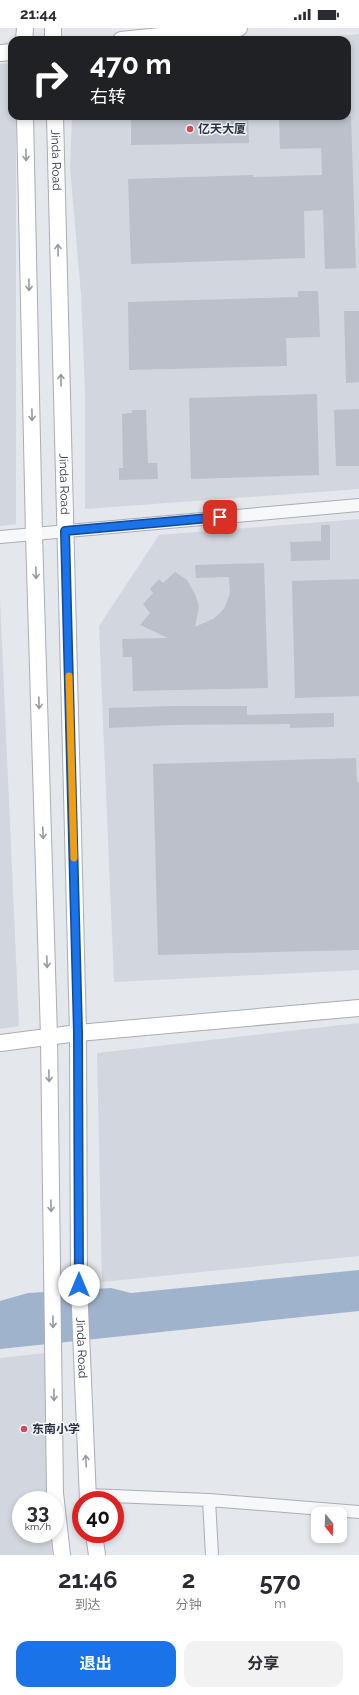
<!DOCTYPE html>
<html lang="zh">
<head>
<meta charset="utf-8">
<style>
  :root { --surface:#fff; --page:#f2f2f3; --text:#2b2b33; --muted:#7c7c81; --accent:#1a73e8 }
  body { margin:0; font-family:Raleway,"Noto Sans SC",sans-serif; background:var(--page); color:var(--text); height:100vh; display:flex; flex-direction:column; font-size:15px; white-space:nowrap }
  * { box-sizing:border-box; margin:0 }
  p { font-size:13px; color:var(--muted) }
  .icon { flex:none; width:22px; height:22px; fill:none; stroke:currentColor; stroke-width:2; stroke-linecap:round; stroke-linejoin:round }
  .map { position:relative; height:1527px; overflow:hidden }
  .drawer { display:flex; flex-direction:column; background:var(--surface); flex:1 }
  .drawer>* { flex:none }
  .banner { position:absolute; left:8px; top:8px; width:343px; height:84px; border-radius:12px; box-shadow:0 2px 6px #0003; background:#202124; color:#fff; overflow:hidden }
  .needle { width:26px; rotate:162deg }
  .controls { position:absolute; left:311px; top:1479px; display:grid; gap:8px }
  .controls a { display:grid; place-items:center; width:36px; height:36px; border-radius:8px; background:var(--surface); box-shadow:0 2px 6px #0003; font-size:20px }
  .speed { position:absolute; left:12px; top:1463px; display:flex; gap:8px; font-size:20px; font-weight:700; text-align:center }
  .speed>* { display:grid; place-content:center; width:52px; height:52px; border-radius:50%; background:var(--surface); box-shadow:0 2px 6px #0003; line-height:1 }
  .speed small { font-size:10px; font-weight:400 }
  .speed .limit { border:6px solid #d22; background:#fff; color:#111 }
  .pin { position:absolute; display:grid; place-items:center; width:34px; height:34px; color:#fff; margin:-17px; border-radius:8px; box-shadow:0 2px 6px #0006 }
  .me { position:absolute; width:44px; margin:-22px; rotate:0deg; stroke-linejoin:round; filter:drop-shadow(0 0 3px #0008) }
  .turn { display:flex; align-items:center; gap:14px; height:84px; padding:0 16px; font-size:18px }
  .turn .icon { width:52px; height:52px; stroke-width:2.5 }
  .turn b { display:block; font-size:28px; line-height:34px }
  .eta { display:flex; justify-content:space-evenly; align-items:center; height:68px; text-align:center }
  .eta b { font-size:24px; font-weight:700; line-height:28px }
  .primary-button { display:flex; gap:8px; margin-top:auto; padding:8px 16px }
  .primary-button a { flex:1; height:46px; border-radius:12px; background:var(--accent); color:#fff; font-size:16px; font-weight:700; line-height:46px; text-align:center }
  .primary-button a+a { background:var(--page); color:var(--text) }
  .status { display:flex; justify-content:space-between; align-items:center; height:28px; padding:0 20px; background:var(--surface); direction:ltr }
  .status svg { height:11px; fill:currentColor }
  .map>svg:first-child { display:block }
  .built { fill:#d2d6de }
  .water { fill:#9fb4cc }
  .building { fill:#bbc0ca }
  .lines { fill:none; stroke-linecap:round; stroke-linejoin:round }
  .street-casing { stroke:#a9aeb7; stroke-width:14 }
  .secondary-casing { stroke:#a9aeb7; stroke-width:18 }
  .street { stroke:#f7f8fa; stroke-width:12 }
  .secondary { stroke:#fff; stroke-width:16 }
  .oneway { stroke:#959aa2 }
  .route-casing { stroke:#114b97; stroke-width:10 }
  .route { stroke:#1a73e8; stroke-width:7 }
  .slow { stroke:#f59e0b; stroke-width:7 }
  .poi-dot { fill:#d1495b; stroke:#f4f6f9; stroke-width:1.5 }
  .labels { text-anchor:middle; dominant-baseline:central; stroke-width:3; stroke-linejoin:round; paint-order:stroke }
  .poi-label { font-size:12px; font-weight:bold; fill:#2b3445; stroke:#f4f6f9; text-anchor:start }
  .street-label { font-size:12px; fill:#2b3445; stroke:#f4f6f9 }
</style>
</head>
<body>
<div class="status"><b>21:44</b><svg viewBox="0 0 49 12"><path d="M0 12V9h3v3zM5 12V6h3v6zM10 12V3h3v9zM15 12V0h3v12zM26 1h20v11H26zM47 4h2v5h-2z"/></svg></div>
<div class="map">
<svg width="359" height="1527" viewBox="0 0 359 1527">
  <rect width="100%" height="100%" fill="#e4e7ec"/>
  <path class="built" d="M 359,6 L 359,461 L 85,481 L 85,363 L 81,267 L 70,139 L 72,88 L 347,88 L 347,12 L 295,12 Z
    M 12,35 L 12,88 L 16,88 L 16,496 L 0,498 L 0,36 Z
    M 359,491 L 359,942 L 114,954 L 99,598 L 159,507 Z
    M 0,571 L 19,998 L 0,1001 Z
    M 359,995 L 359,1228 L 102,1254 L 97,1025 Z
    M 45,1325 L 50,1472 L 21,1472 L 21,1506 L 51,1506 L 52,1527 L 0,1527 L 0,1330 Z"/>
  <path class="water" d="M 359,1242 L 359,1283 L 0,1321 L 0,1273 L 28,1265 L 111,1260 L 131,1265 Z"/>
  <path class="building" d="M 131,88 L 248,88 L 249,115 L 131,117 Z
    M 279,88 L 351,88 L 356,240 L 325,241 L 323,182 L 304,183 L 305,230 L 131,236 L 128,151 L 253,147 L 253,149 L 322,147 L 321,120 L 280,121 Z
    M 298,263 L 318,263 L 320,309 L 286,310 L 287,338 L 129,342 L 128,274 L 298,269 Z
    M 344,283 L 359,283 L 359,354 L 346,355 Z
    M 317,366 L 319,447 L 191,451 L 189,370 Z
    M 359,381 L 359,438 L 336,438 L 334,382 Z
    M 132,382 L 146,382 L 148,435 L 157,435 L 158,451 L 119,452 L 119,440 L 123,440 L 122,386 L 132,385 Z
    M 321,497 L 330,497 L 330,532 L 291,533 L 290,514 L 321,513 Z
    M 264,535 L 268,660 L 133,663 L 132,629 L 123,629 L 122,611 L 168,610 L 140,597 L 150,585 L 143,576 L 153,565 L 150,561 L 159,551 L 163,555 L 175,544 L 187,552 L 195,566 L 199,578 L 195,599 L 213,591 L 219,586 L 225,579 L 230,565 L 229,549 L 196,550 L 195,537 Z
    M 359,551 L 359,668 L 295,670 L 292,553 Z
    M 173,678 L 247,678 L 247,687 L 334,685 L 334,699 L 290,700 L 290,696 L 173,697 L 109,700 L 109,680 Z
    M 356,730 L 357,754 L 359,754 L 359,922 L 158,927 L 153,736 Z"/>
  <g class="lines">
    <defs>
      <path id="street" d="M 0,509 L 359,477
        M 88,1467 L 209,1472 L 359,1484
        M 209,1472 L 212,1527"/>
      <g id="secondary">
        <path d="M 53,0 L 53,12"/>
        <path d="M 24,12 L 25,0"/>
        <path d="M 121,12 L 239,0"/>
        <path d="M 0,25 L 12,24"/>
        <path d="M 25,88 L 34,506 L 49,1009 L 55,1465 L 62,1527"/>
        <path id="s1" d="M 55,88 L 78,1005 L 79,1257 L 88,1472"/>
        <path d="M 0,1015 L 78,1005 L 359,980"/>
        <path d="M 94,1506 L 97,1527"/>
      </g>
    </defs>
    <use href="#street" class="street-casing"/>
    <use href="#secondary" class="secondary-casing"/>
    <use href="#street" class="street"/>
    <use href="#secondary" class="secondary"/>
  </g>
  <defs><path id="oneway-shaft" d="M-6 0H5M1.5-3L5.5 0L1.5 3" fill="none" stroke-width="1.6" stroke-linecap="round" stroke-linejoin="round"/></defs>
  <g class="oneway">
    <use href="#oneway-shaft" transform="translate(26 127) rotate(89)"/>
    <use href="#oneway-shaft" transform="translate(58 222) rotate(-91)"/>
    <use href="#oneway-shaft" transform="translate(29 257) rotate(89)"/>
    <use href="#oneway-shaft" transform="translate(61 352) rotate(-91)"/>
    <use href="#oneway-shaft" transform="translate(32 387) rotate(89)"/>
    <use href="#oneway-shaft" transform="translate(36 545) rotate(88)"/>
    <use href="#oneway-shaft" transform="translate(39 675) rotate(88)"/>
    <use href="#oneway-shaft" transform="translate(43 805) rotate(88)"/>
    <use href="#oneway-shaft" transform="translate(47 934) rotate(88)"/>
    <use href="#oneway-shaft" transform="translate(49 1048) rotate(89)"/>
    <use href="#oneway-shaft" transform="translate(51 1178) rotate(89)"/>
    <use href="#oneway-shaft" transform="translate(53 1294) rotate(89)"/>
    <use href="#oneway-shaft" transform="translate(54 1367) rotate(89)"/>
    <use href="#oneway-shaft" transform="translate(86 1433) rotate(-93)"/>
  </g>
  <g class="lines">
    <defs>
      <path id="route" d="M 79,1257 L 78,1005 L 65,503 L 220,489"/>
    </defs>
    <use href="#route" class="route-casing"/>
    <use href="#route" class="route"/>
    <path class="slow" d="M 69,648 L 74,830"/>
  </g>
  <g class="poi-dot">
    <circle cx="190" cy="101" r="4"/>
    <circle cx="24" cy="1401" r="4"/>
  </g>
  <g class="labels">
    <g class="poi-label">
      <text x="198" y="101">亿天大厦</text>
      <text x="32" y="1401">东南小学</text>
    </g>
    <g class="street-label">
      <text stroke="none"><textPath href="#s1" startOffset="44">Jinda Road</textPath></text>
      <text stroke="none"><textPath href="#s1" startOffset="368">Jinda Road</textPath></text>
      <text stroke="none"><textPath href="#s1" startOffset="1232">Jinda Road</textPath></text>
    </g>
  </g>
</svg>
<div class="controls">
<a><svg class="needle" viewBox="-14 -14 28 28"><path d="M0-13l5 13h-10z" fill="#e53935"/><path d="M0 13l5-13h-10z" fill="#7c7c81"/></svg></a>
</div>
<div class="speed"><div>33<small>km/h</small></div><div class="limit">40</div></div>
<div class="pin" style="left:220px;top:489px;background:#d93025"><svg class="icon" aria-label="arrive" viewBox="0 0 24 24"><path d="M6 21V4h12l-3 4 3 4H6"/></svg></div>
<svg class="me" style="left:79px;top:1257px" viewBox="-20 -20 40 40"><circle r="19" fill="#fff"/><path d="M0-13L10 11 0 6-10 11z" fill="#1a73e8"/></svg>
<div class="banner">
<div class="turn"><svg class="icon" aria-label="right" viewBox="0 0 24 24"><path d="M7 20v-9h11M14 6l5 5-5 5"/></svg><div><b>470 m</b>右转</div></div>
</div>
</div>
<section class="drawer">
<div class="eta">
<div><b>21:46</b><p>到达</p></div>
<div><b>2</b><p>分钟</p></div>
<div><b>570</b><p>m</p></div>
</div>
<div class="primary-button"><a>退出</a><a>分享</a></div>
</section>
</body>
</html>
